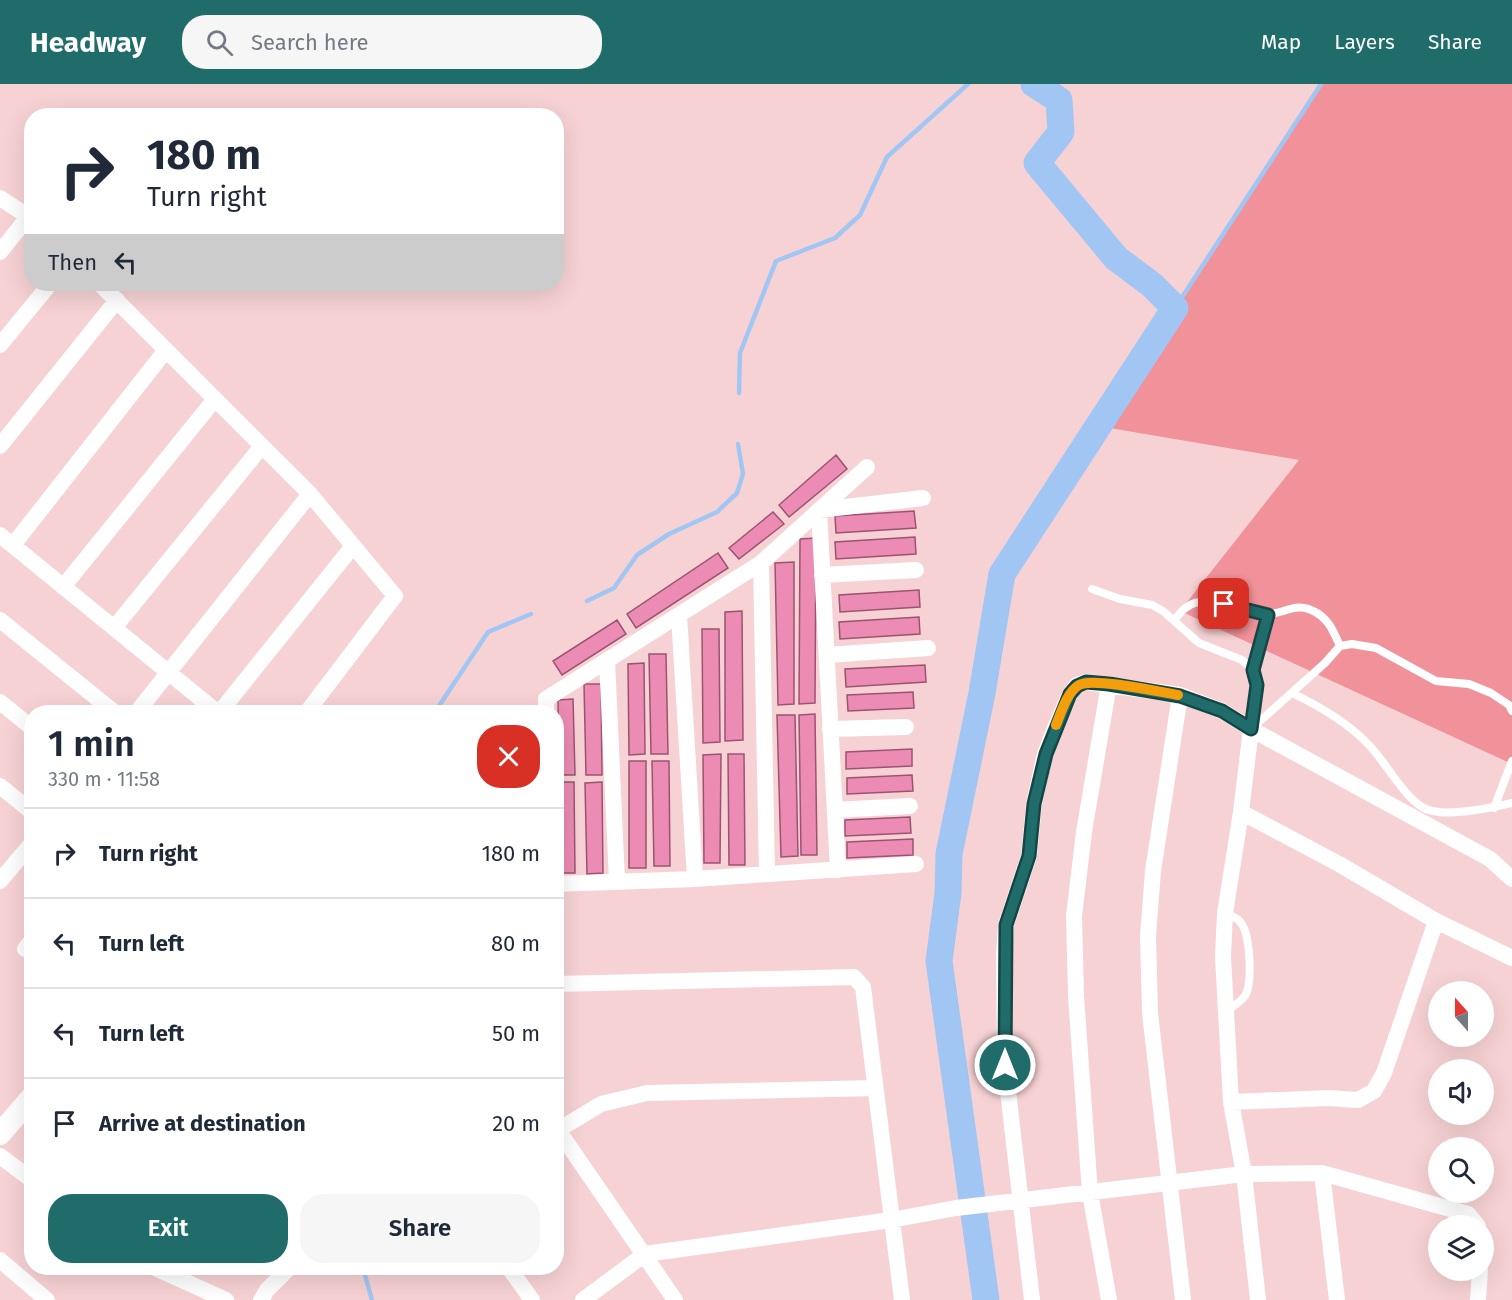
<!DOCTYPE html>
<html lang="en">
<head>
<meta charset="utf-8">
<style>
  :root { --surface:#fff; --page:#f6f6f7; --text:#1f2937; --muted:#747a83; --line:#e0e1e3; --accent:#206c6b }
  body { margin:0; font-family:"Fira Sans",sans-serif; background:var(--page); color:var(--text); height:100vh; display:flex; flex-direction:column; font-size:22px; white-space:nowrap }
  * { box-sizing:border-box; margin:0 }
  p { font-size:20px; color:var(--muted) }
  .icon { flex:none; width:33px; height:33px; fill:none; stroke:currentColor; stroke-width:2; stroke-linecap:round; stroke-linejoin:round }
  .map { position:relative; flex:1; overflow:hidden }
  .details { position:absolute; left:24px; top:621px; width:540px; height:570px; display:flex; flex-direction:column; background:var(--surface); border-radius:24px; box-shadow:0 6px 24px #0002 }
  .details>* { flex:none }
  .guide { position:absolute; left:24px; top:24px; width:540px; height:183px; border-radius:24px; box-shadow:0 6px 24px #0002; background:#fff; color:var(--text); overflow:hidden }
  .needle { width:39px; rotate:339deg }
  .tools { position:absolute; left:1428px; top:897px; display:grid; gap:12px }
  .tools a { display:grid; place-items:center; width:66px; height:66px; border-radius:50%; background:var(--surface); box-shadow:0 6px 24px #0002; font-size:30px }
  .pin { position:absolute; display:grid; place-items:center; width:51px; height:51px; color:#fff; margin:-26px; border-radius:12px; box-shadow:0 3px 9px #0006 }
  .me { position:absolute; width:66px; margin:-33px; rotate:0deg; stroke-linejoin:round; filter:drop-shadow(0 0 4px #0008) }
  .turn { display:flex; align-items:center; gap:21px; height:126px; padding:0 24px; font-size:27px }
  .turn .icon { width:78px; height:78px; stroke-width:2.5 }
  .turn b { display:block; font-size:42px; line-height:51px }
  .then { display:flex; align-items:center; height:57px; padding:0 24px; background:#0003; gap:12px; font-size:22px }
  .round { display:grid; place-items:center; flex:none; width:63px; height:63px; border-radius:24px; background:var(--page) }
  .overview { display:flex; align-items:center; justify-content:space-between; height:102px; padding:0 24px }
  h1 { font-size:36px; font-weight:600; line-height:45px }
  .button { display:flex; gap:12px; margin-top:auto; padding:12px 24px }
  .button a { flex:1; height:69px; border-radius:24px; background:var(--accent); color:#fff; font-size:24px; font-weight:600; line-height:69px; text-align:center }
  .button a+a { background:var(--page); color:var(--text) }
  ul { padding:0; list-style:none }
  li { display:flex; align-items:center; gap:18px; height:90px; padding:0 24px; border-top:2px solid var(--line) }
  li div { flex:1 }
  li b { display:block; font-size:22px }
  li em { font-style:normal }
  header { display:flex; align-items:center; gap:36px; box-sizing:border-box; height:84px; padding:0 30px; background:var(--accent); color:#fff }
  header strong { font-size:28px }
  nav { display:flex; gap:33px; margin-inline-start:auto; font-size:21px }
  .search { width:420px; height:54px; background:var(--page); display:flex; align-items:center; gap:15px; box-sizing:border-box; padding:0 21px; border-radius:24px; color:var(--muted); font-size:22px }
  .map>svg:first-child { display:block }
  .green { fill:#f1929a }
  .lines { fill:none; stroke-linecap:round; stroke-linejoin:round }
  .stream { stroke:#a2c6f4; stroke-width:4.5 }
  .river { stroke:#a2c6f4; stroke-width:27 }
  .building { fill:#ec8bb3; stroke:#9c5371; stroke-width:1.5 }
  .service { stroke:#fff; stroke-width:8 }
  .minor { stroke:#fff; stroke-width:16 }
  .secondary { stroke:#fff; stroke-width:22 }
  .route-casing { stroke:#154646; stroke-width:15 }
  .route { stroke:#206c6b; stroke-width:10 }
  .slow { stroke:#f59e0b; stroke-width:10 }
</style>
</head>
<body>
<header>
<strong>Headway</strong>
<div class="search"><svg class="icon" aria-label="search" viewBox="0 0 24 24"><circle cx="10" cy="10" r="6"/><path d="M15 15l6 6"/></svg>Search here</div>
<nav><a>Map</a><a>Layers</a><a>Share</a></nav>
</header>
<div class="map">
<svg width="1512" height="1216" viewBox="0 0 1512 1216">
  <rect width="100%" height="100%" fill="#f7d2d4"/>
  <path class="green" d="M 1321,0 L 1512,0 L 1512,680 L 1180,527 L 1299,376 L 1098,342 Z"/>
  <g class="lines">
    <path class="stream" d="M 1175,224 L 1321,0
      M 739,309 L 740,269 L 776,177 L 835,154 L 860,131 L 887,73 L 968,0
      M 587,517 L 614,504 L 637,471 L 669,450 L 717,428 L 737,409 L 743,390 L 738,360
      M 435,628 L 488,548 L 531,530
      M 363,1184 L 372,1216"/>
    <path class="river" d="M 986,1216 L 939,877 L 948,809 L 949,770 L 982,609 L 1002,490 L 1175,224 L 1152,201 L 1116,174 L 1037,79 L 1061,48 L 1059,16 L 1034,0"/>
  </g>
  <path class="building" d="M 836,371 L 847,385 L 789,433 L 779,421 Z
    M 914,427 L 916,444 L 836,449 L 835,432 Z
    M 773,428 L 784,440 L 739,475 L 729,464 Z
    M 915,453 L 916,470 L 836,475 L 835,458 Z
    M 816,454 L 815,619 L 799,620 L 800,455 Z
    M 718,469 L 728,484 L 636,544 L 627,530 Z
    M 794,478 L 794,620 L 778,621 L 775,479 Z
    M 919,506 L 920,523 L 840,528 L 839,511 Z
    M 742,527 L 743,656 L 725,657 L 725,528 Z
    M 919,533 L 920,550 L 840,555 L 839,538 Z
    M 617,536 L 626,550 L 562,591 L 553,577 Z
    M 702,545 L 719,545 L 720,658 L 703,659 Z
    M 649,570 L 666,570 L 668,670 L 651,670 Z
    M 644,579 L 645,670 L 629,671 L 628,580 Z
    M 925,581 L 926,598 L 846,603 L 845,585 Z
    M 584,600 L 601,600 L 602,691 L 586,691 Z
    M 913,608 L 914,624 L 848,627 L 847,611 Z
    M 573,615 L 575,691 L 559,691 L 558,616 Z
    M 815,630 L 817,771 L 801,771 L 799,631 Z
    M 777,631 L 795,631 L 798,772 L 781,773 Z
    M 912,665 L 912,682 L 846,685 L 846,668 Z
    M 721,670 L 720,779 L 704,779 L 703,671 Z
    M 728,670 L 744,670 L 745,781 L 729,781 Z
    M 629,677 L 646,677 L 646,784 L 629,784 Z
    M 652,677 L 669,677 L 670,782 L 654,782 Z
    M 912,691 L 913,707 L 847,710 L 847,694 Z
    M 558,698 L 574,698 L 575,789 L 559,789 Z
    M 602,698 L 603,789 L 587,790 L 585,699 Z
    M 910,733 L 911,749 L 845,752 L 845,736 Z
    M 913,755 L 913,771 L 847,774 L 847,758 Z"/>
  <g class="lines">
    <path class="service" d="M 1092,505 L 1120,515 L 1152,521 L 1163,527 L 1199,559 L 1242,576 L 1253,586 L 1257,601 L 1252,644
      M 1174,536 C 1178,532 1182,526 1187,523 C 1203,511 1233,521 1250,526 C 1255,527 1263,531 1268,530 C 1285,530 1296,516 1317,529 C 1330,537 1334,549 1340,562
      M 1253,586 L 1268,531
      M 1292,609 C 1319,622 1347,638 1368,660 C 1385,677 1401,709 1422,723 C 1441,735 1491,724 1512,719
      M 1251,645 L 1325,579 L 1340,562 L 1352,560 L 1376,564 L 1436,597 L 1469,600 L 1491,609 L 1509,621 L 1512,627
      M 1494,724 L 1512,677
      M 1225,829 C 1231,832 1237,833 1241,839 C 1250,850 1253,899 1245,912 C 1241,917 1233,923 1227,927"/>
    <path class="minor" d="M 0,114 L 32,135
      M 0,168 L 28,133
      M 100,200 L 310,410 L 395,512 L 307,628
      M 0,261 L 50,200
      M 0,362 L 117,216
      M 0,451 L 217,628
      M 13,461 L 166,266
      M 761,479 L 867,383
      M 822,491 L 916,486
      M 63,503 L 215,315
      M 679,531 L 695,795
      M 0,536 L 114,628
      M 114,544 L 262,362
      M 827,571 L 928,564
      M 607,576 L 617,797
      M 1180,611 L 1153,787 L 1148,852 L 1150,929 L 1183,1216
      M 0,618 L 32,644
      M 137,628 L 310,410
      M 220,628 L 353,462
      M 546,628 L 546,615 L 761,479 L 767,790
      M 830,645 L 906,643
      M 0,702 L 32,728
      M 835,726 L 910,722
      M 1241,728 L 1251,645
      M 838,786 L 819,426 L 923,414
      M 0,797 L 32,759
      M 556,800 L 695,795 L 916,780
      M 25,865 L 32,856
      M 556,900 L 854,893 L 863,903 L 902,1216
      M 1231,1018 L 1328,1014 L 1358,1016 L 1374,1007 L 1384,989 L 1436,837
      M 556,1043 L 675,1216
      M 558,1046 L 601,1020 L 647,1009 L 875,1004
      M 0,1072 L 32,1096
      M 1322,1089 L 1337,1216
      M 0,1176 L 47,1216
      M 155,1184 L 226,1216
      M 509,1184 L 532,1216
      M 261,1216 L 267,1206 L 289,1184
      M 583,1216 L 645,1170 L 891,1136 L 956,1124 L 1244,1090 L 1322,1089 L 1468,1130 L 1478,1142
      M 1032,1216 L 1005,981 L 1004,870 L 1006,841 L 1029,772 L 1034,720 L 1045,670 L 1055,644 L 1070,610 L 1077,601 L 1086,598 L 1180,611 L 1222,627 L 1251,645 L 1490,775 L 1512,795
      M 1109,1216 L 1090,1109 L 1076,912 L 1074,832 L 1084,748 L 1109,600
      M 1258,1216 L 1244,1090 L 1231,1018 L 1223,873 L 1225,829 L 1241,728 L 1339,780 L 1436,837 L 1512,874
      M 1478,1216 L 1480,1186"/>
    <path class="secondary" d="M 0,1050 L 32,1013"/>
  </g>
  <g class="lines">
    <defs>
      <path id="route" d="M 1005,981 L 1006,841 L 1029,772 L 1034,720 L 1046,670 L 1070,610 L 1077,602 L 1086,598 L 1109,600 L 1180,612 L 1222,627 L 1251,645 L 1257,601 L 1253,586 L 1268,531 L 1224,520"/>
    </defs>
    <use href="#route" class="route-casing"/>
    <use href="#route" class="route"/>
    <path class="slow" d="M 1056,641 C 1061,629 1067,608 1079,601 C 1093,593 1159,608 1178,611"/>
  </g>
</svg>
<div class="tools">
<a><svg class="needle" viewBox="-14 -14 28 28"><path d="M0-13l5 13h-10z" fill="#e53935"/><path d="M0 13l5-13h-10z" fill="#747a83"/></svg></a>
<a><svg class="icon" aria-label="sound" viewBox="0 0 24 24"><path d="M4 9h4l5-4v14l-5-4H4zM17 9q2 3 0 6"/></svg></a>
<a><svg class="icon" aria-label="search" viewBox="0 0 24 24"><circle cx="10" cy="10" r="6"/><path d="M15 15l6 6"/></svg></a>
<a><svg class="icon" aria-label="layers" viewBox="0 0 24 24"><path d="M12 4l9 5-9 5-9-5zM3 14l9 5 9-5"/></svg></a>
</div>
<div class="pin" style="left:1224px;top:520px;background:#d93025"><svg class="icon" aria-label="arrive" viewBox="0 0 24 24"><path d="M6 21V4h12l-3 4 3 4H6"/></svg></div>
<svg class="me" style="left:1005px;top:981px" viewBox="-20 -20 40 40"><circle r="17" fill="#206c6b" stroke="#fff" stroke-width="3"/><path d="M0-11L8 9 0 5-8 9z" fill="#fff"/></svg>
<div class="guide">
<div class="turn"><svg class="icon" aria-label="right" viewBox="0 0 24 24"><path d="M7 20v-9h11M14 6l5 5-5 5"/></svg><div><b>180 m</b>Turn right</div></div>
<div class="then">Then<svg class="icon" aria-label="left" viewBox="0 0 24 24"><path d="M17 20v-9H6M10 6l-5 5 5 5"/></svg></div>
</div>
<section class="details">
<div class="overview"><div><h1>1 min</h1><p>330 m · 11:58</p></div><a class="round" style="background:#d93025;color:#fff"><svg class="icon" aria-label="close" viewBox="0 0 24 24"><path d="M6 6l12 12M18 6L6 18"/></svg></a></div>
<ul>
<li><svg class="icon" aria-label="right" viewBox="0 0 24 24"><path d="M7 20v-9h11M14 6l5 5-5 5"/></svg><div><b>Turn right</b></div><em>180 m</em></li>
<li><svg class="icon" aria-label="left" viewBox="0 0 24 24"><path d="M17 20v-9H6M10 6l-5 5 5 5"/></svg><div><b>Turn left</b></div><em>80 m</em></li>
<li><svg class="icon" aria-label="left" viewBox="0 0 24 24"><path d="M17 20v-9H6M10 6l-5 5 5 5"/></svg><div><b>Turn left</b></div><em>50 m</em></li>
<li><svg class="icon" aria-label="arrive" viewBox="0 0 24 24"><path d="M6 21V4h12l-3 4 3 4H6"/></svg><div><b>Arrive at destination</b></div><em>20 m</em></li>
</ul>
<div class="button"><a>Exit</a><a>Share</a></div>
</section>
</div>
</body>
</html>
